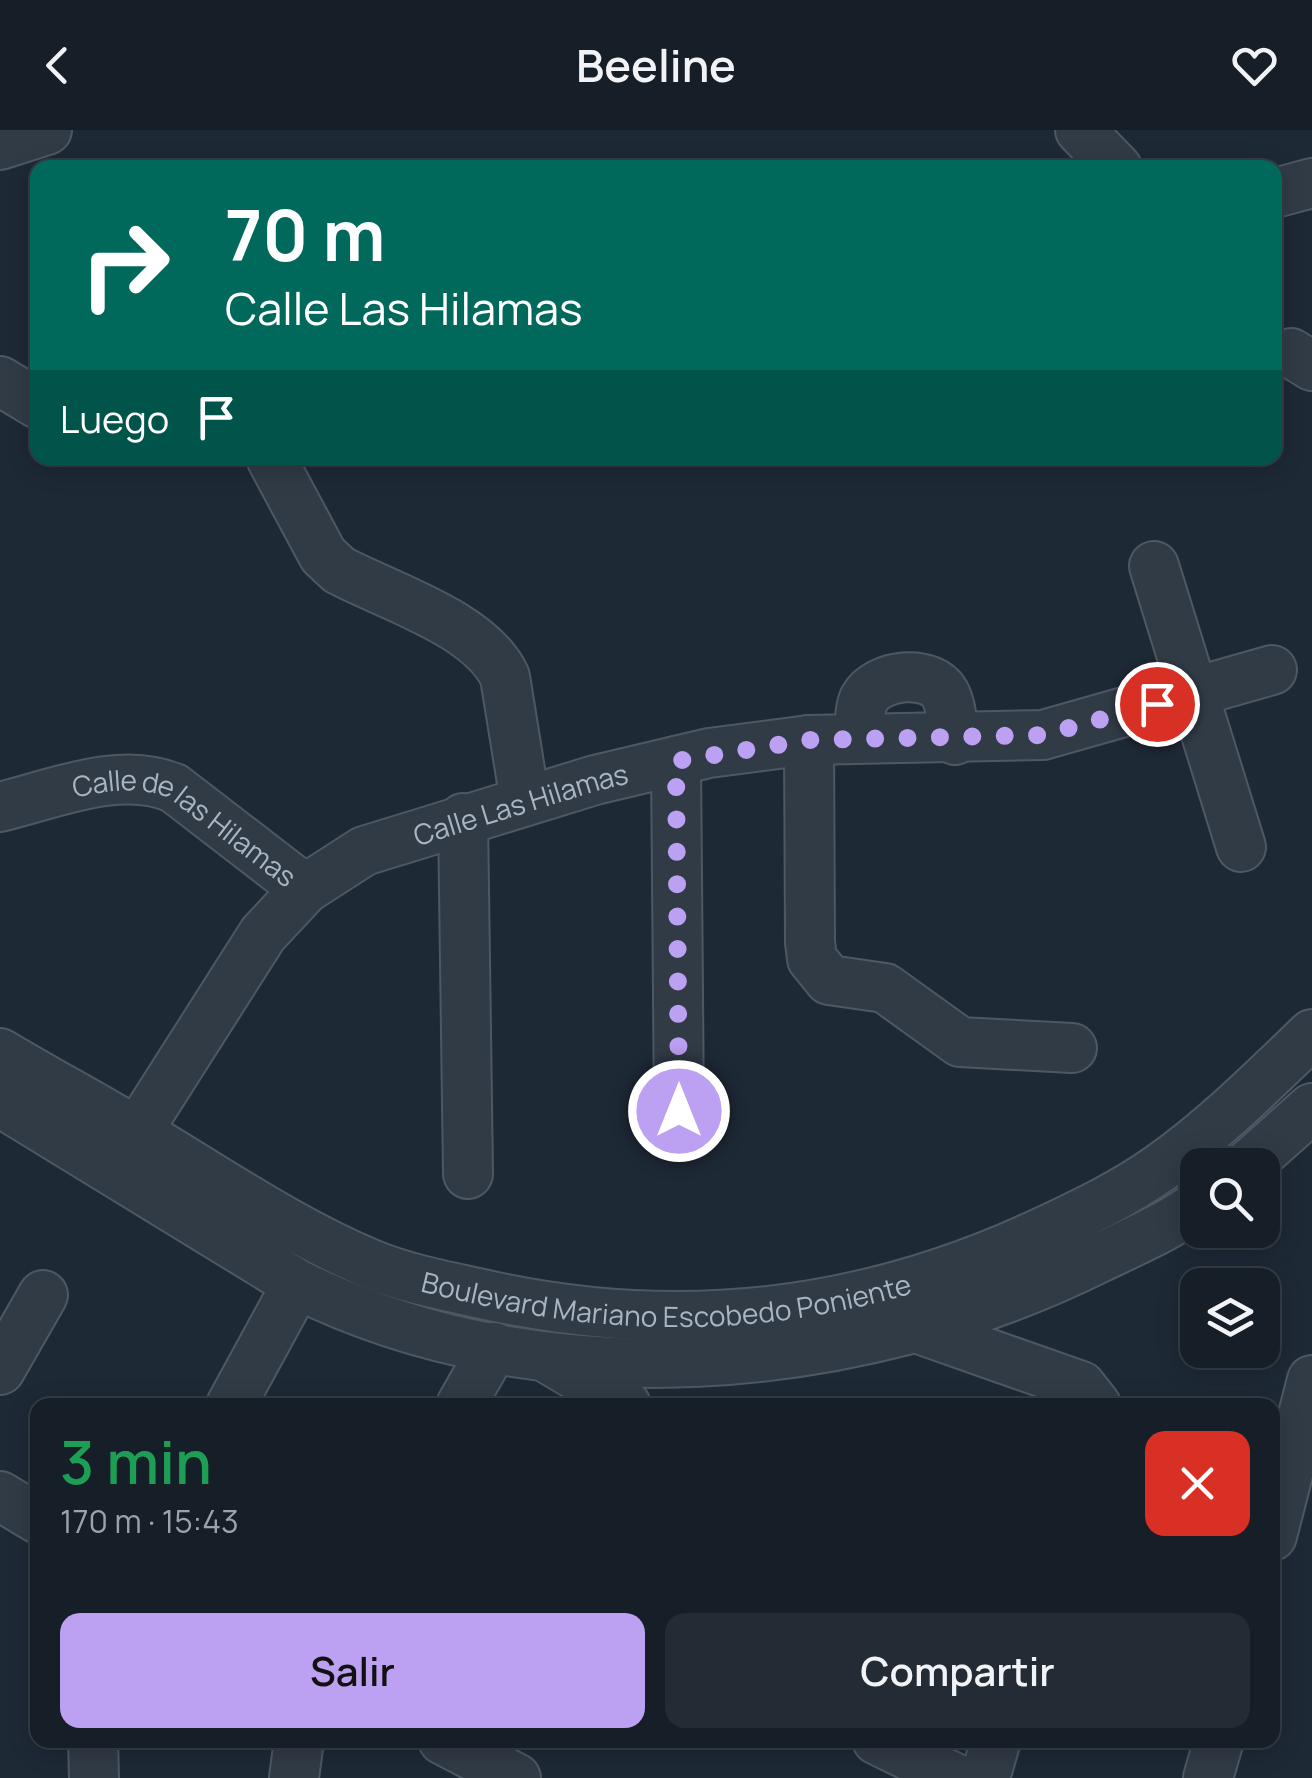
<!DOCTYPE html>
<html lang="es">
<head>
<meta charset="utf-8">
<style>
  :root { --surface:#161f28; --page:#232c34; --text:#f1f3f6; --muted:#9ea2a8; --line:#353d45; --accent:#bca0f2 }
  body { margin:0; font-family:Manrope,sans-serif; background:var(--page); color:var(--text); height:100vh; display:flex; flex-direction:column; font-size:38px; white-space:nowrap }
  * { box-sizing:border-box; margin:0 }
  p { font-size:32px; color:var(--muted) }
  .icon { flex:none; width:55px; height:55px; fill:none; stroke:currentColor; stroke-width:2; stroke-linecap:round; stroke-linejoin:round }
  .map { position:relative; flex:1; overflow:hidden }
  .drawer { position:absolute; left:30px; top:1268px; width:1250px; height:350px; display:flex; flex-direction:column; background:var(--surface); border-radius:20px; box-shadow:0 5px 25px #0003,0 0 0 2px var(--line) }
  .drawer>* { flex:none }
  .hud { position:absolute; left:30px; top:30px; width:1252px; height:305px; border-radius:20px; box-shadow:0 5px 25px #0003,0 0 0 2px var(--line); background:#00695c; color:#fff; overflow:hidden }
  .tools { position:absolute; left:1180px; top:1018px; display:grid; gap:20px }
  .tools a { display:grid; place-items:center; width:100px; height:100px; border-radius:20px; background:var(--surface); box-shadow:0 5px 25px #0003,0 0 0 2px var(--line); font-size:50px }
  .pin { position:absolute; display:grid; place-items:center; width:85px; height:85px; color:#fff; margin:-42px; border:5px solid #fff; border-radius:50%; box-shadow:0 2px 10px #0007 }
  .me { position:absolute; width:110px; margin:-55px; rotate:0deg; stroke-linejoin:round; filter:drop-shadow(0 0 8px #0008) }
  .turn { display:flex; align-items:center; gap:35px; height:210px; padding:0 30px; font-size:45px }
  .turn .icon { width:130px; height:130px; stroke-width:2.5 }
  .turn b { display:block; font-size:70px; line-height:85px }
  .then { display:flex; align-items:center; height:95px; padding:0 30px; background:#0003; gap:20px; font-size:38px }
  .round { display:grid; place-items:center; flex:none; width:105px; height:105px; border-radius:20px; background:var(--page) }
  .head { display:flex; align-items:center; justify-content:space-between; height:170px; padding:0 30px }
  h1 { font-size:60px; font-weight:600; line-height:75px; color:#1e9e55 }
  .primary-button { display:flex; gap:20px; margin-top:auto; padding:20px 30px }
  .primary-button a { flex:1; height:115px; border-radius:20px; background:var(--accent); color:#111; font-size:40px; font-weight:600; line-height:115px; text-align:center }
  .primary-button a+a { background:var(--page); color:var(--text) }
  header { display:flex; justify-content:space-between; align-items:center; height:130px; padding:0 30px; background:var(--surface); font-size:45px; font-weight:600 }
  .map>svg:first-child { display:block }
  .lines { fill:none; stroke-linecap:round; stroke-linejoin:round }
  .minor-casing { stroke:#4e5865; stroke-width:52 }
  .minor { stroke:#313b46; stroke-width:48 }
  .route { stroke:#bca0f2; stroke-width:18; stroke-dasharray:0 32.4 }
  .labels { text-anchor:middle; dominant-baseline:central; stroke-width:8; stroke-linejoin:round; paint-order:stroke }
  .street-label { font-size:28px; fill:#aab5c4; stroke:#17202a }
</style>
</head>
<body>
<header><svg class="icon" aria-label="back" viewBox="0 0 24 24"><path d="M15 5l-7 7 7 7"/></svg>Beeline<svg class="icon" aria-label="heart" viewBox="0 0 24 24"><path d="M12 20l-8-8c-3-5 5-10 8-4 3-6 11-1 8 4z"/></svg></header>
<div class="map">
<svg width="1312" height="1648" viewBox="0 0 1312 1648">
  <rect width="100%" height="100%" fill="#1e2936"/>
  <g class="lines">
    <defs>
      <g id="minor">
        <path d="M 1080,0 L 1117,38"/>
        <path d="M 0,15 L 47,0"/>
        <path d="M 1275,63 L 1312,53"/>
        <path d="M 1291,223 L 1312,236"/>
        <path d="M 0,251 L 38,274"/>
        <path d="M 271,328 L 323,425 L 339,440 C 390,467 481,494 505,547 L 525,671"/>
        <path d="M 1154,436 L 1241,717"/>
        <path d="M 859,608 C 860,596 859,580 864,569 C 877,544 931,538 945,564 C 952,577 952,595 955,610"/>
        <path d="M 809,610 L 810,812 L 812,829 L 829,850 L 885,858 L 960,912 L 1072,918"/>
        <path d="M 676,631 L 679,981"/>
        <path id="s1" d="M 0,677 C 54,664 120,635 174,658 L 305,759"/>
        <path d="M 463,688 L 468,1044"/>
        <path id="s2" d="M 0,923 C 45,950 92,975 137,1002 C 215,1048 289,1100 373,1135 C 408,1149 446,1156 482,1164 C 679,1208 865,1186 1047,1100 C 1085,1082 1125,1063 1160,1038 C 1215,999 1263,951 1312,904"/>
        <path d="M 0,972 L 297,1154 C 542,1276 857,1248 1097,1129 C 1130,1113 1168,1097 1198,1075"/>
        <path id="s3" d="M 137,1002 L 263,804 L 305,759 L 364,721 L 595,650 L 709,623 L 809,610 L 1043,605 L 1272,540"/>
        <path d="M 1248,1035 L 1312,978"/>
        <path d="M 919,1199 L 1081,1256 L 1096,1275"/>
        <path d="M 547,1228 L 626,1275"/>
        <path d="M 0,1240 L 43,1165"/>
        <path d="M 231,1275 L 297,1154"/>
        <path d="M 461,1275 L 494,1217"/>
        <path d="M 0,1366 L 38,1389"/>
        <path d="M 1272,1406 L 1312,1250"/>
        <path d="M 93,1610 L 94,1648"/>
        <path d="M 443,1610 L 516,1648"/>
        <path d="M 877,1610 L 955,1648"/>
        <path d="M 294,1648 L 299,1610"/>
        <path d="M 985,1648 L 996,1610"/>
        <path d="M 1208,1648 L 1219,1610"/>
      </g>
    </defs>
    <use href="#minor" class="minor-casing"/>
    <use href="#minor" class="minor"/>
  </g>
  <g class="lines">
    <path class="route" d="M 679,981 L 676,631 L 809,610 L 1043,605 L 1157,574"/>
  </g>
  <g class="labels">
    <g class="street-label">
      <text stroke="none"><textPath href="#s3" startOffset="530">Calle Las Hilamas</textPath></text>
      <text stroke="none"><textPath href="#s1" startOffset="202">Calle de las Hilamas</textPath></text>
      <text stroke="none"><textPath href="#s2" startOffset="728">Boulevard Mariano Escobedo Poniente</textPath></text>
    </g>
  </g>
</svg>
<div class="tools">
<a><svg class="icon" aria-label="search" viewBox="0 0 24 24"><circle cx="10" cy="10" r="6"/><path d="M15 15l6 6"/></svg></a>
<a><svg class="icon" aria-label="layers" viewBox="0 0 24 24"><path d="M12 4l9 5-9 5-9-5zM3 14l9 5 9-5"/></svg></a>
</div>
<div class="pin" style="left:1157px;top:574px;background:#d93025"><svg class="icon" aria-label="arrive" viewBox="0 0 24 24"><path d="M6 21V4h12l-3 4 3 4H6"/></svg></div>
<svg class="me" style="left:679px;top:981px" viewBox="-20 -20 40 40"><circle r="17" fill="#bca0f2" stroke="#fff" stroke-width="3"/><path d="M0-11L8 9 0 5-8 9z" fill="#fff"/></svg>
<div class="hud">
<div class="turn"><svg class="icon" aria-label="right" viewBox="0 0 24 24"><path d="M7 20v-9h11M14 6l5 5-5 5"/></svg><div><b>70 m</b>Calle Las Hilamas</div></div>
<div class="then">Luego<svg class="icon" aria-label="arrive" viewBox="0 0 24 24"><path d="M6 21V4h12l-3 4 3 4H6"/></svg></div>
</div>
<section class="drawer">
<div class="head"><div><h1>3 min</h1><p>170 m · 15:43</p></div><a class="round" style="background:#d93025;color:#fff"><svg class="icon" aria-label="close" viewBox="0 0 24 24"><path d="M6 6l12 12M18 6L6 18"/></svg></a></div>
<div class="primary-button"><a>Salir</a><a>Compartir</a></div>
</section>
</div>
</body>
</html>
